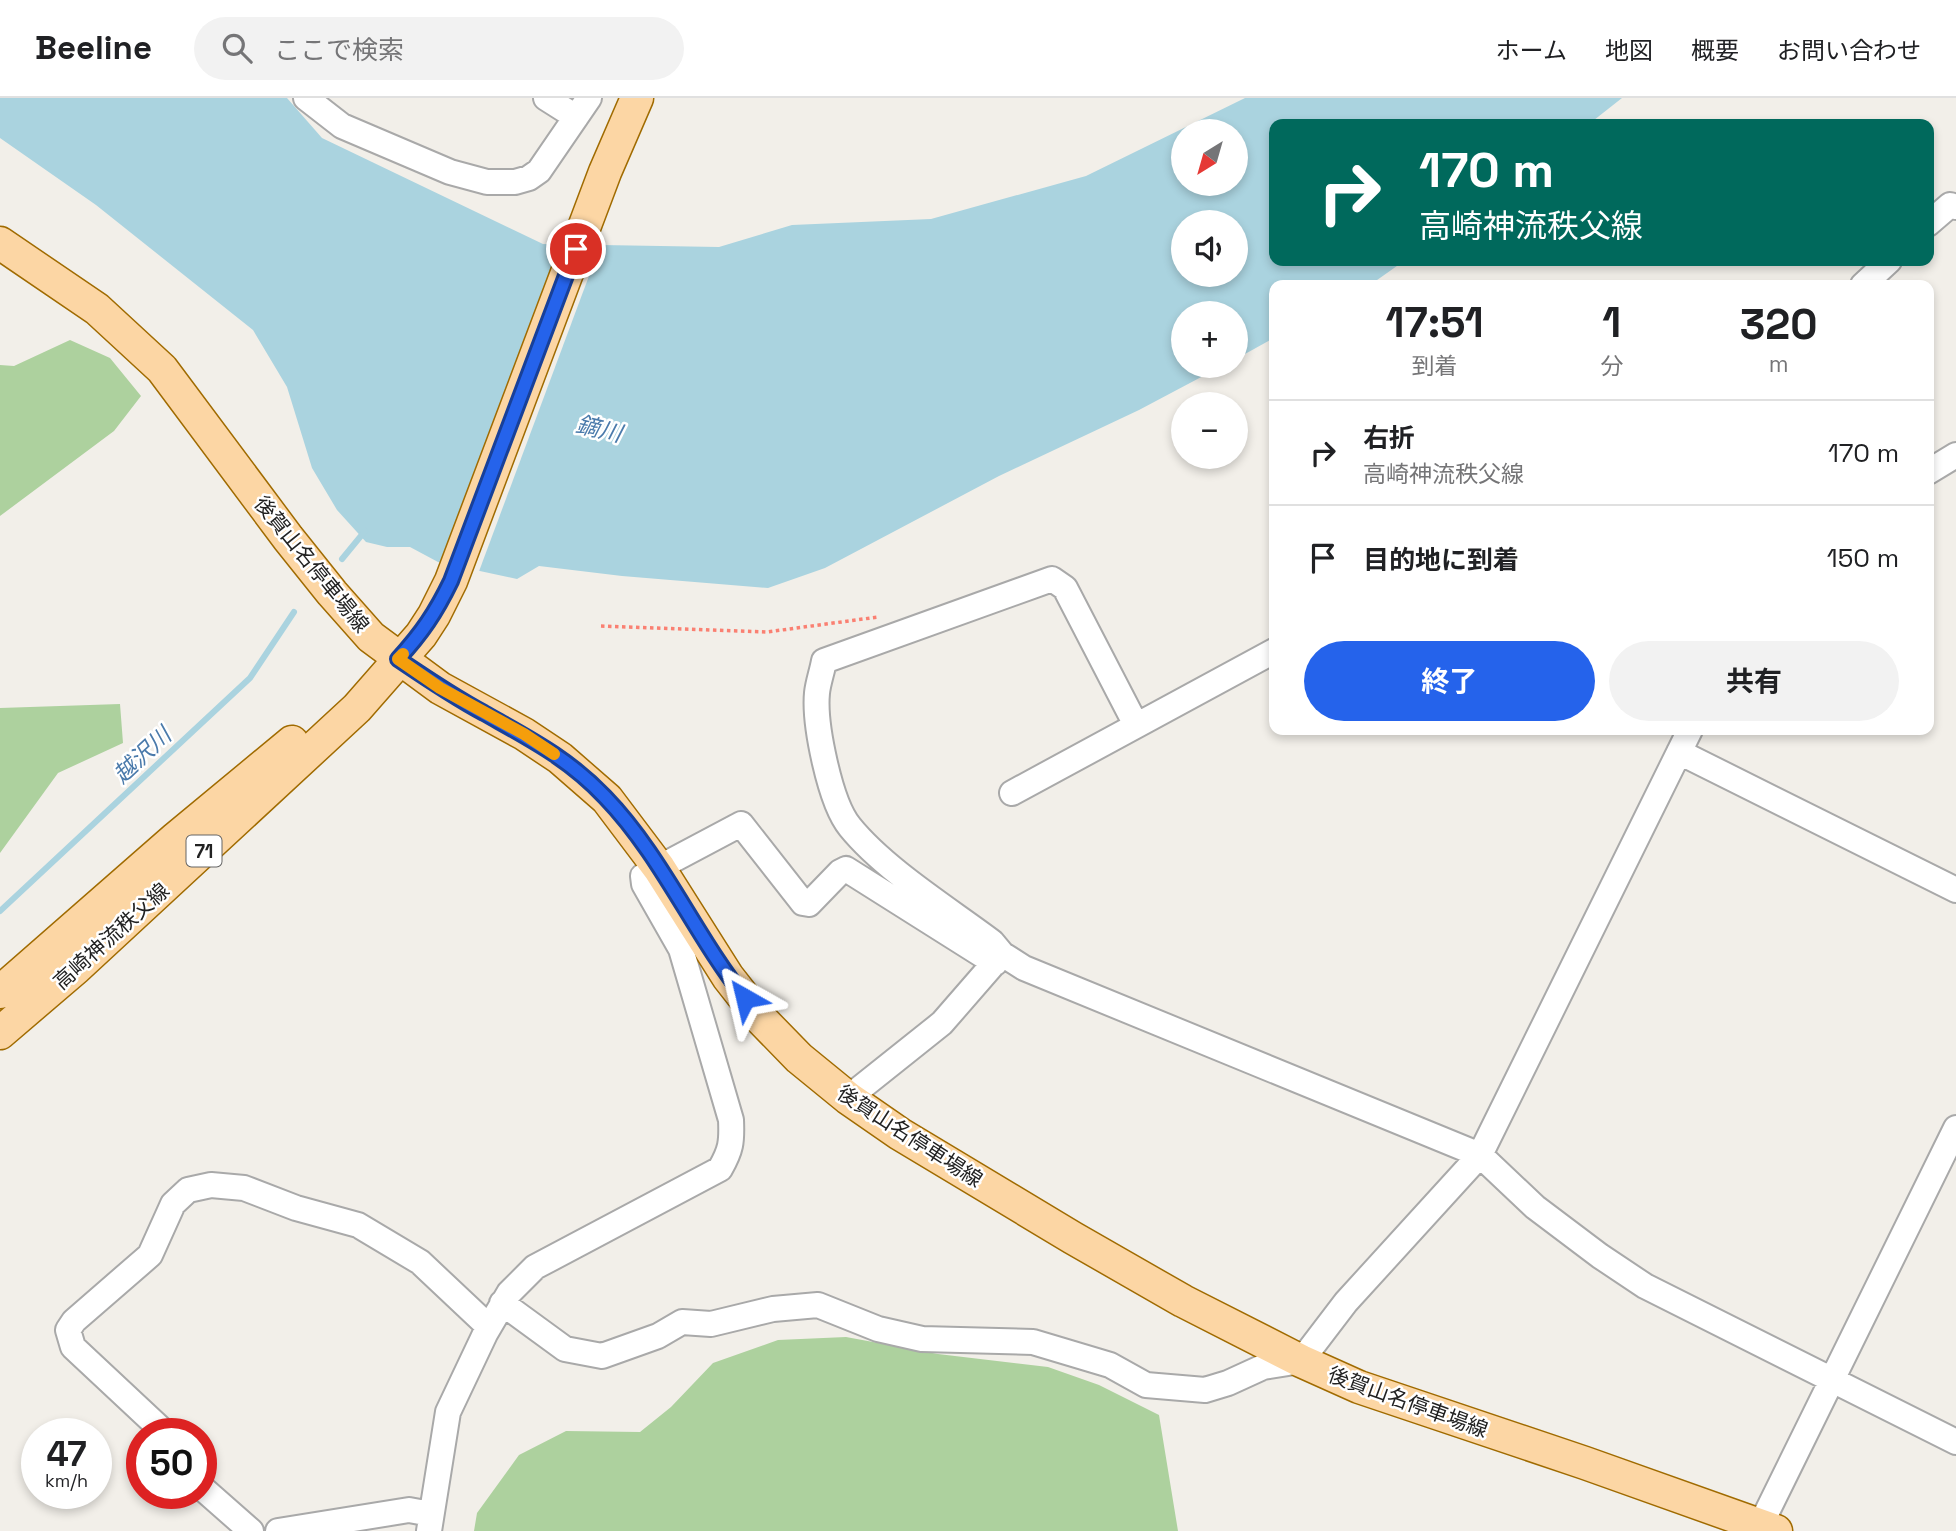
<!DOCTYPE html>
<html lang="ja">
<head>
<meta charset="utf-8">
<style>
  :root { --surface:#fff; --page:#f2f2f2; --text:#202124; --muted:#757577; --line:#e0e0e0; --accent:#2563eb }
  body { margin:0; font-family:"Space Grotesk","Noto Sans JP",sans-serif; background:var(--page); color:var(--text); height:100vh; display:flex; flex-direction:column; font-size:26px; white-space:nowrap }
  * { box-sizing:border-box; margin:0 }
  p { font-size:23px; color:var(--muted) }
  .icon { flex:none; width:38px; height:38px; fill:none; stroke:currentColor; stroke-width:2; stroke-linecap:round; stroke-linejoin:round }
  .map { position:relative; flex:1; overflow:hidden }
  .side { position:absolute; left:1269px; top:182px; width:665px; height:455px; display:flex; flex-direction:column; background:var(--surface); border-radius:14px; box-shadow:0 4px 10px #0003 }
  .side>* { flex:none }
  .top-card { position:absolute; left:1269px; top:21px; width:665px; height:147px; border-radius:14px; box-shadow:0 4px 10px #0003; background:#00695c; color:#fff; overflow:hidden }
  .needle { width:46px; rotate:217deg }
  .tools { position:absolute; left:1171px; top:21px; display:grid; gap:14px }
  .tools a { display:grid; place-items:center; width:77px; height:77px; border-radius:50%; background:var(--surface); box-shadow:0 4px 10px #0003; font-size:35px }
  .speed { position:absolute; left:21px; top:1320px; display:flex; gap:14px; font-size:35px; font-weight:700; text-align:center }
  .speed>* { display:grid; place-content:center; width:91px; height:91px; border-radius:50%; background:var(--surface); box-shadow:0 4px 10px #0003; line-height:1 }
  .speed small { font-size:18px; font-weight:400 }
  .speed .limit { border:10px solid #d22; background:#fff; color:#111 }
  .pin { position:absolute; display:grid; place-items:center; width:60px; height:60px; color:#fff; margin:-30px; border:4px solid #fff; border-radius:50%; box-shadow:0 2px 7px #0007 }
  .me { position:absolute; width:77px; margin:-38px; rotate:323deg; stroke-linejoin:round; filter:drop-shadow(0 0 5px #0008) }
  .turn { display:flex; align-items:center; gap:24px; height:147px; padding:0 35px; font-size:32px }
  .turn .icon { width:91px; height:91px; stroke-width:2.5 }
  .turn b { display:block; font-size:49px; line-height:60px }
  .eta { display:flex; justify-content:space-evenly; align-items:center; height:119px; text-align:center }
  .eta b { font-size:42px; font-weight:700; line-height:49px }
  .primary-button { display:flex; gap:14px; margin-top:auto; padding:14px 35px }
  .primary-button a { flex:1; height:80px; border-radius:42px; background:var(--accent); color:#fff; font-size:28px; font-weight:700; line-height:80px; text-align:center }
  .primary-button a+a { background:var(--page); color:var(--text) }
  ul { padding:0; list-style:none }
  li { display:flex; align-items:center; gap:21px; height:105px; padding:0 35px; border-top:2px solid var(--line) }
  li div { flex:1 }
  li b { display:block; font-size:26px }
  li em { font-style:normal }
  header { display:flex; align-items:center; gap:42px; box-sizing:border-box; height:98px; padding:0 35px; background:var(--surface); border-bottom:2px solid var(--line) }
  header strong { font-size:33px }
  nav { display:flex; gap:38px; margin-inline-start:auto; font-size:24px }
  .search { width:490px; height:63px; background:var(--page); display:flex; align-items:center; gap:18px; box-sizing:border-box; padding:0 24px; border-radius:38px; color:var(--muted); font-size:26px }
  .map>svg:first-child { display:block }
  .forest { fill:#add19e }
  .water { fill:#aad3df; fill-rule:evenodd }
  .pier { fill:#f2efe9 }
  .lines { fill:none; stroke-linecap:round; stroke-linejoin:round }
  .stream { stroke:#aad3df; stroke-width:6 }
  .minor-casing { stroke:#a9a9a9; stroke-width:28 }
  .major-casing { stroke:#a06b00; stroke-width:35 }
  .path { stroke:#fa8072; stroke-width:3.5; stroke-dasharray:3.5 3.5; stroke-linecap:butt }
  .minor { stroke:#fff; stroke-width:24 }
  .major { stroke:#fcd6a4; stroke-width:32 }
  .route-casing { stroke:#184099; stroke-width:18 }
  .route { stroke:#2563eb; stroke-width:12 }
  .slow { stroke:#f59e0b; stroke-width:12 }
  .labels { text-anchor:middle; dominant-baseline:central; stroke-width:5; stroke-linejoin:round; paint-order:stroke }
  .shield { fill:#fff; stroke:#646464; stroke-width:2 }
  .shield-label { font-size:19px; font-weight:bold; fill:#222 }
  .street-label { font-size:21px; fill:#222; stroke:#fff }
  .water-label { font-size:23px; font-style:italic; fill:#4a7aab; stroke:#fff }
</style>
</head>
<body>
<header>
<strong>Beeline</strong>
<div class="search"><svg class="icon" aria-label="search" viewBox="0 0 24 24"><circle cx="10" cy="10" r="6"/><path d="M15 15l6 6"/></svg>ここで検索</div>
<nav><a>ホーム</a><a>地図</a><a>概要</a><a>お問い合わせ</a></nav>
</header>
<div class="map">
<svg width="1956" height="1433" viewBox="0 0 1956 1433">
  <rect width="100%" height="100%" fill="#f2efe9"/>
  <path class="forest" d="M 70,242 L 110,260 L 141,298 L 114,333 L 0,418 L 0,267 L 14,268 Z
    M 120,606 L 123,645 L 58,675 L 0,755 L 0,610 Z
    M 846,1239 L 938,1256 L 1048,1269 L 1099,1287 L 1159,1317 L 1178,1433 L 474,1433 L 477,1415 L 519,1357 L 566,1333 L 640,1334 L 671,1309 L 713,1265 L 778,1242 Z"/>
  <path class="water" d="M 0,0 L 287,0 L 322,40 L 543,146 L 719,149 L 792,127 L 931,121 L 1086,78 L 1245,0 L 1622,0 L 1589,26 L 1274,26 L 1274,163 L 1404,163 L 1370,187 L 1274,187 L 1274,240 L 1236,261 L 1236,215 L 1183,215 L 1183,268 L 1222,268 L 1139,312 L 999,378 L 825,470 L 768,490 L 622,478 L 539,468 L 517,481 L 438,464 L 410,449 L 387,449 L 366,444 L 337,412 L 312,370 L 287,289 L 253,232 L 96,107 L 0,40 ZM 1183,33 L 1236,33 L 1236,86 L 1183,86 ZM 1183,124 L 1236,124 L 1236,177 L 1183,177 Z"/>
  <path class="pier" d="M 566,143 L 602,143 L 478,476 L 441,468 Z"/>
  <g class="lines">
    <path class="stream" d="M 342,461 L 365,433
      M 0,813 L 250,580 L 294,514"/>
    <defs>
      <path id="minor" d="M 306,0 L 342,28 L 450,74 L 487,84 L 515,84 L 529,80 L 539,73 L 589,0
        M 546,0 L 576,19
        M 1928,126 L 1950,107 L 1956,109
        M 1863,187 L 1889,163
        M 1928,374 L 1956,357
        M 1136,627 L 1065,490 L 1052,481 L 824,563 C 822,574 818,585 817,595 C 814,626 830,705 850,729 C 884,771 948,811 992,844 L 1002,856 L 1024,870 L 1480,1057 L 1535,1109 L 1600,1158 L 1645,1188 L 1956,1344
        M 1679,654 L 1956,792
        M 1012,695 L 1274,553
        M 848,1000 L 942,925 L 1002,856
        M 502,1205 L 565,1251 L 602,1258 L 658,1238 L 682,1224 L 711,1226 L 773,1211 L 818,1207 L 878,1231 L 922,1241 L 1033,1244 L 1110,1267 L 1146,1287 L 1205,1292 L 1228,1285 L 1263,1269 L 1301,1263 L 1346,1204 L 1480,1057 L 1690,632
        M 165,1335 L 73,1249 L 68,1232 L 74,1223 L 150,1157 L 173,1106 L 188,1092 L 211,1087 L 244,1090 L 296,1110 L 358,1127 L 420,1164 L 489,1229
        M 201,1389 L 251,1433
        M 1760,1428 L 1956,1030
        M 278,1433 L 409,1412 L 431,1416
        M 429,1433 L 448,1314 L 485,1236 L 509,1195 L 535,1169 L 720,1071 C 731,1052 732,1044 731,1022 L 681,851 L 644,786 L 643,778 L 741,726 L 803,805 L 809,806 L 840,774 L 846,771 L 995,865"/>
      <path id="major" d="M 0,145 L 97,211 L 162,271 L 288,440 L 332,495 L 371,539 L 440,590 L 524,636 L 560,660 L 607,701 L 659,770 L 728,879 L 761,921 L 799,960 L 848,1000 L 900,1036 L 1073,1140 L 1183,1203 L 1301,1263 L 1359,1289 L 1585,1365 L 1776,1433
        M 0,894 L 176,740 L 292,644
        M 0,935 L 76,870 L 357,610 L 421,537 L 434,517 L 451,483 L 605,74 L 637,0"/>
    </defs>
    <use href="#minor" class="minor-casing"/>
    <use href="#major" class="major-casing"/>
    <path class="path" d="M 601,528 L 767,534 L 878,519"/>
    <use href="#minor" class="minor"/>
    <use href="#major" class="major"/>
  </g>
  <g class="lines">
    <defs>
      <path id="route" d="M 576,151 L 451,483 C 436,514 422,535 398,561 C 426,580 454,599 484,615 C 530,641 568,660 605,699 C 662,758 694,836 745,900"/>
    </defs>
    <use href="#route" class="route-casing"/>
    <use href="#route" class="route"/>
    <path class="slow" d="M 403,556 L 398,561 L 440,590 L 524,636 L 554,656"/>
  </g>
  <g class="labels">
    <rect class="shield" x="186.5" y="737.5" width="35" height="31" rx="5"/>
    <g class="shield-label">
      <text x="204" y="753">71</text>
    </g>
    <g class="street-label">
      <text transform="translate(312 466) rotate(51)">後賀山名停車場線</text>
      <text transform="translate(111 838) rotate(-42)">高崎神流秩父線</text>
      <text transform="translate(910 1038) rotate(33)">後賀山名停車場線</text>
      <text transform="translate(1408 1304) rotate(20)">後賀山名停車場線</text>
    </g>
    <g class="water-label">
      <text transform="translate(599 331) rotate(13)">鏑川</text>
      <text transform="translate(142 657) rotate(-43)">越沢川</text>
    </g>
  </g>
</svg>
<div class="tools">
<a><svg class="needle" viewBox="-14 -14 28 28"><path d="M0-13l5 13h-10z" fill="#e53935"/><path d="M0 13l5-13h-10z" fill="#757577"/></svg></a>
<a><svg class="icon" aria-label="sound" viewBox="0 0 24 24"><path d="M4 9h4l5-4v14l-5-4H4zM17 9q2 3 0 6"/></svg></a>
<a>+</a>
<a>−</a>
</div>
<div class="speed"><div>47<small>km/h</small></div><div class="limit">50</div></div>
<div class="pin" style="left:576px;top:151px;background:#d93025"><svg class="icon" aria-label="arrive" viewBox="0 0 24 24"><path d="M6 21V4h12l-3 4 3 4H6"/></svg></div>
<svg class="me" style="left:745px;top:900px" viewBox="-20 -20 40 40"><path d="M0-17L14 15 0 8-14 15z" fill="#2563eb" stroke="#fff" stroke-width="4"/></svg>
<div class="top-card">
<div class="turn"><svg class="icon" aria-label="right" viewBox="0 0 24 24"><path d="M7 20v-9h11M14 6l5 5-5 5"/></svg><div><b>170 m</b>高崎神流秩父線</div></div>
</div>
<section class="side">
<div class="eta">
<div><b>17:51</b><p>到着</p></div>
<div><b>1</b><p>分</p></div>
<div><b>320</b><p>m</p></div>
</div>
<ul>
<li><svg class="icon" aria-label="right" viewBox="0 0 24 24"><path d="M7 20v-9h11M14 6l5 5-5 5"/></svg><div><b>右折</b><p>高崎神流秩父線</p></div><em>170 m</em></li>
<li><svg class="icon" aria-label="arrive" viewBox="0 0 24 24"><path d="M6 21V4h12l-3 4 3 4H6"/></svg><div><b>目的地に到着</b></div><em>150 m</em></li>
</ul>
<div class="primary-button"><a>終了</a><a>共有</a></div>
</section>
</div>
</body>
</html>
